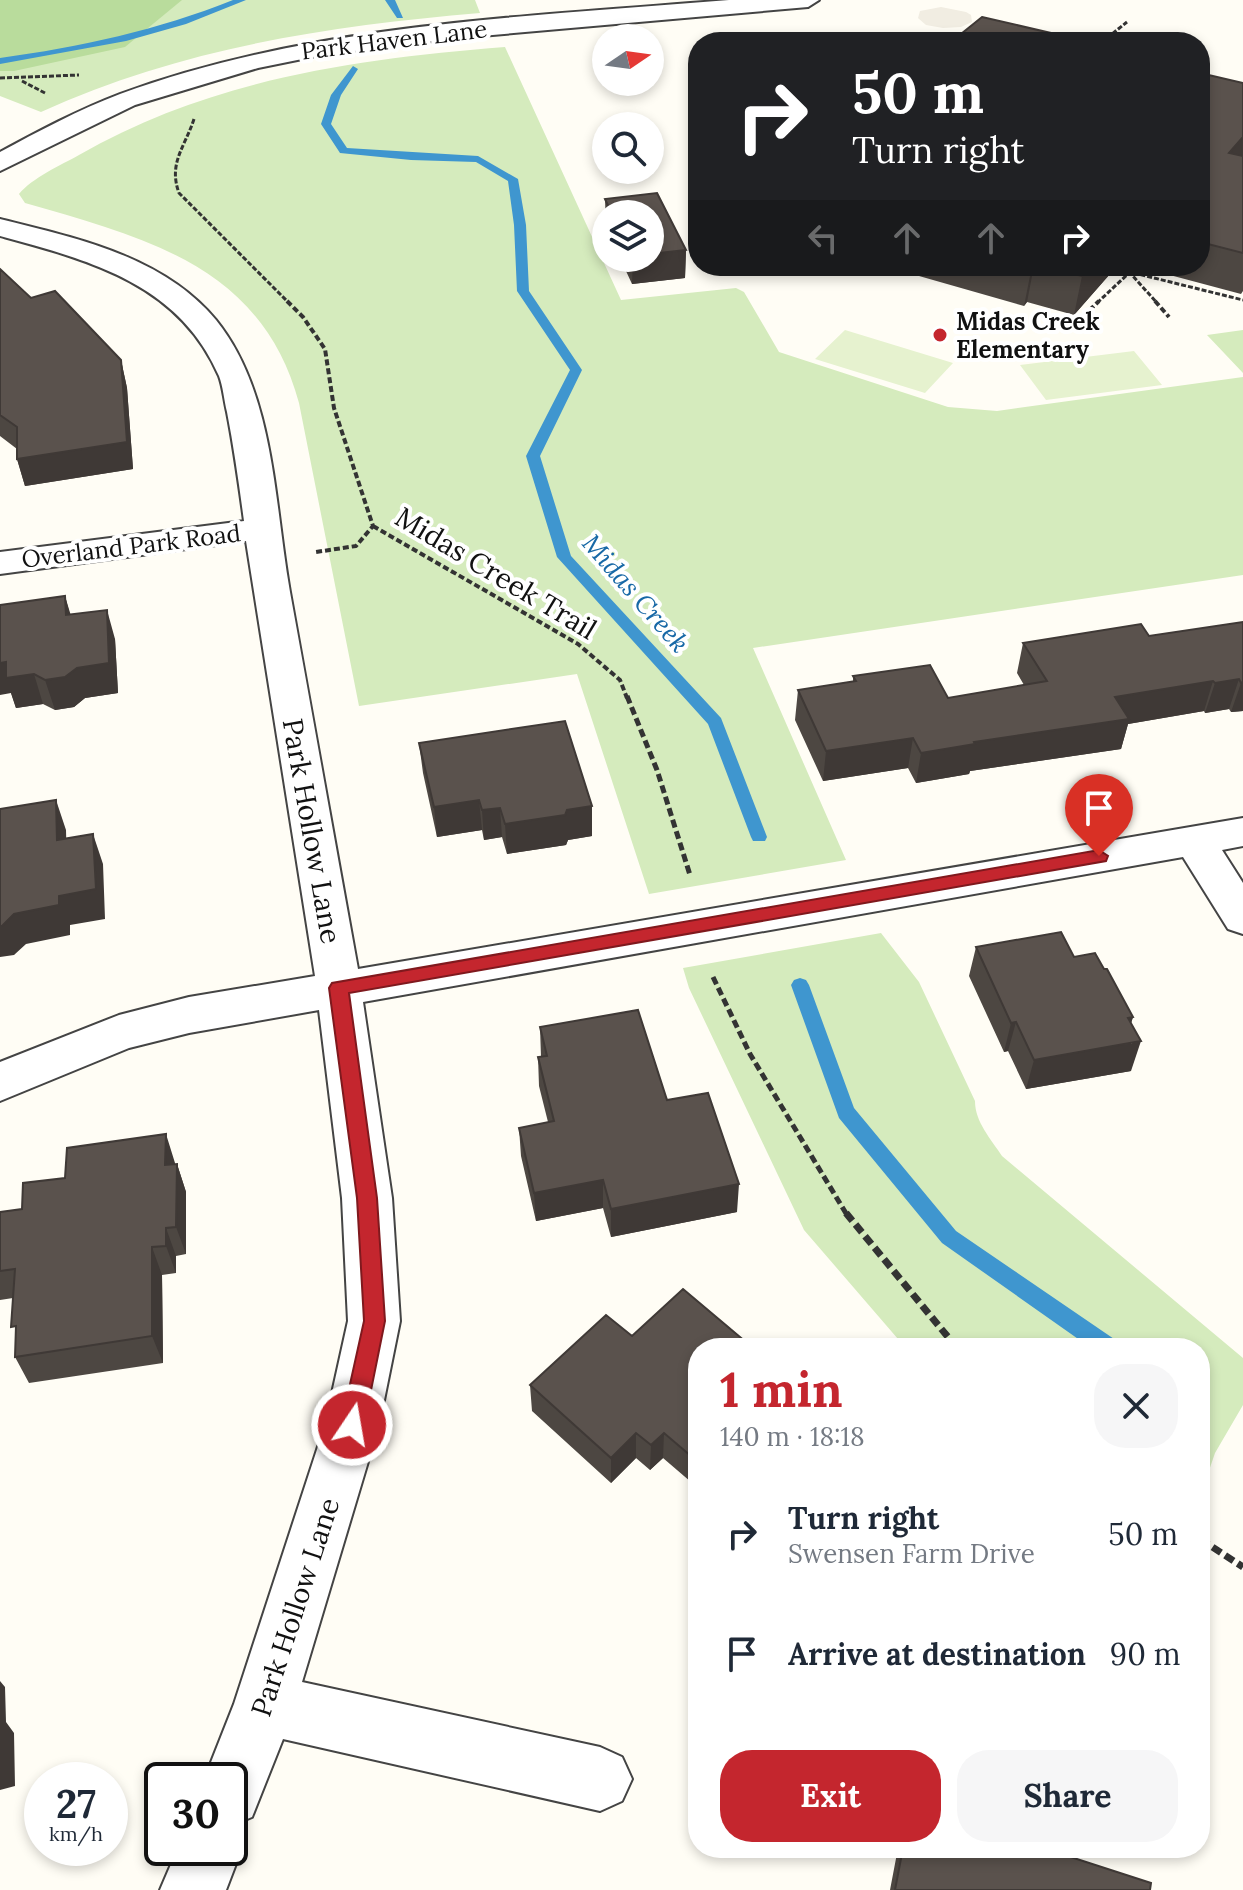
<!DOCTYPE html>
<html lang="en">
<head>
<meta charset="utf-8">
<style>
  :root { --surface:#fff; --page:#f6f6f7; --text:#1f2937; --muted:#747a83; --accent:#c4262e }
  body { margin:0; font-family:Lora,serif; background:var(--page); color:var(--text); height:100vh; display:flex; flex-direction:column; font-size:30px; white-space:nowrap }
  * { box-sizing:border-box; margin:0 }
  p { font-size:26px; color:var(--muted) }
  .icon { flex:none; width:44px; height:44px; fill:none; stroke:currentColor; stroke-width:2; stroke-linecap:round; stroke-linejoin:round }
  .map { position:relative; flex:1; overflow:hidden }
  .sheet { position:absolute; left:688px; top:1338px; width:522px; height:520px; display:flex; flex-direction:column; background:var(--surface); border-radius:32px; box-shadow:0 4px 12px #0003 }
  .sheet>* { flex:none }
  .guide { position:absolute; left:688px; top:32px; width:522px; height:244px; border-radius:32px; box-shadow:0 4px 12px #0003; background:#202124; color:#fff; overflow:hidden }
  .needle { width:52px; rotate:77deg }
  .buttons { position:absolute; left:592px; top:24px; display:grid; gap:16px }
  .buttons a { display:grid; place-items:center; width:72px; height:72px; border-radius:50%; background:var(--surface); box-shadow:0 4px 12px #0003; font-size:40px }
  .speed { position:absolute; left:24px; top:1762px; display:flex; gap:16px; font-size:40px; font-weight:700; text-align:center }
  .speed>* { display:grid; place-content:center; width:104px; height:104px; border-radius:50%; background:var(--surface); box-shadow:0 4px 12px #0003; line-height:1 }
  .speed small { font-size:20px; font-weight:400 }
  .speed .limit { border:4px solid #111; border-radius:12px; background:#fff; color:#111 }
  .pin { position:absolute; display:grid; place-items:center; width:68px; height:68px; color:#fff; margin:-82px -34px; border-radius:50% 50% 50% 0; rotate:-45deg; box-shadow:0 0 8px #0007 }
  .pin .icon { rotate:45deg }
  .me { position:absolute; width:88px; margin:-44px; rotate:12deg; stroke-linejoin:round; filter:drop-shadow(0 0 6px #0008) }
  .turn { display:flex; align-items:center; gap:28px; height:168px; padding:0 32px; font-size:36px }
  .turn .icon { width:104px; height:104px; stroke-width:2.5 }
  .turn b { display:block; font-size:56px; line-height:68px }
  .lanes { display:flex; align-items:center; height:76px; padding:0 32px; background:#0003; justify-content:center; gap:40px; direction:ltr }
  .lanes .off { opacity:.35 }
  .round { display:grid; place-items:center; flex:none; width:84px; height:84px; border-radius:32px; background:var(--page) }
  .overview { display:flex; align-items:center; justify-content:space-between; height:136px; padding:0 32px }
  h1 { font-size:48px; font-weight:700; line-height:60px; color:var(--accent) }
  .button { display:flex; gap:16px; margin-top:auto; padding:16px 32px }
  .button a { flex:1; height:92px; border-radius:32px; background:var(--accent); color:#fff; font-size:32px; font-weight:700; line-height:92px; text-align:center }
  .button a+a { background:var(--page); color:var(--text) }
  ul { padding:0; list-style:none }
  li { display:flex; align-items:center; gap:24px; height:120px; padding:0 32px }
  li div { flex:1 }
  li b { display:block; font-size:30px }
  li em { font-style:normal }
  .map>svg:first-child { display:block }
  .green { fill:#d5ebbd }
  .forest { fill:#b9dc9c }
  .pitch { fill:#e6f2cf }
  .plaza { fill:#f1ede2 }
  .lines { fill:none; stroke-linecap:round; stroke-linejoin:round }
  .stream { fill:#3f96cf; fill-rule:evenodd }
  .minor-casing { stroke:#444; stroke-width:4 }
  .path-far3 { stroke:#333; stroke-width:3; stroke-dasharray:5 2; stroke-linecap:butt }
  .path-far2 { stroke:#333; stroke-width:4; stroke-dasharray:6 3; stroke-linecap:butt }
  .path-far1 { stroke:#333; stroke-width:5; stroke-dasharray:8 4; stroke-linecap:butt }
  .path { stroke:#333; stroke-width:7; stroke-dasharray:10 5; stroke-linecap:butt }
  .minor { fill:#fff; fill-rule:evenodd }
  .wall { fill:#4d4742 }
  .shaded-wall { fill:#3f3936 }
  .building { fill:#5a524d; stroke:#3f3936; stroke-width:2 }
  .route { fill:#c4262e; stroke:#7f191e; stroke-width:2 }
  .poi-dot { fill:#c4262e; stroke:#fff; stroke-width:3 }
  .labels { text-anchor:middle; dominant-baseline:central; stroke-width:8; stroke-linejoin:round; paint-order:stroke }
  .far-street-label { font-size:24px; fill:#111; stroke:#fff }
  .far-poi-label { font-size:24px; font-weight:bold; fill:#111; stroke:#fff; text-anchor:start }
  .far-water-label { font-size:26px; font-style:italic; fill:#1768a6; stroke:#fff }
  .street-label { font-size:28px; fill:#111; stroke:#fff }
</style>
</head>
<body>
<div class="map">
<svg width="1243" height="1890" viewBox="0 0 1243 1890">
  <rect width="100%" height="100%" fill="#fffdf5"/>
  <path class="green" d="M 0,0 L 475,0 L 480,13 C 328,26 181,48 41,112 L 0,96 Z
    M 505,47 L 621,300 L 736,288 L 744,292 L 779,352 L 948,407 L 997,411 L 1243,377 L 1243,575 L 753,648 L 846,860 L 649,894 L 577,674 L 359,706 L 299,403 C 262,266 146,238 25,203 L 19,194 C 32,178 61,165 79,155 C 211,79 356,59 505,47 Z
    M 1243,330 L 1243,373 L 1207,335 Z
    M 881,933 L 919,982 L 975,1101 C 975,1122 991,1139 1002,1156 L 1243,1358 L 1243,1405 L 1215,1453 L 1200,1497 L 1200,1348 L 900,1348 L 898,1339 L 804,1230 L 689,988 L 683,968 Z"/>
  <path class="forest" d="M 0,0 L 182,0 L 125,47 L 14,71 L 0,71 Z"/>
  <path class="pitch" d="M 845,330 L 953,363 L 925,393 L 815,359 Z
    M 1134,351 L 1162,385 L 1046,400 L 1020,365 Z"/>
  <path class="plaza" d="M 941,7 L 966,12 L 971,15 L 972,22 L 961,27 L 943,28 L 926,25 L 918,18 L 920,11 Z"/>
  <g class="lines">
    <path class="stream" d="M 233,0 L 246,0 L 186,24 L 126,41 L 0,64 L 0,58 C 80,47 158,30 233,0 Z
      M 385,0 L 395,0 L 403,18 L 397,18 Z
      M 353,66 L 358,69 L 341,95 L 331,124 L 347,148 L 478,156 L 518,179 L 526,225 L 529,291 L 582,370 L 540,456 L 571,556 L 721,718 L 767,837 L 765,841 L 753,841 L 751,837 L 708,724 L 557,557 L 526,456 L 570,370 L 517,291 L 514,225 L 508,181 L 476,162 L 411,160 L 340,153 L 321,124 L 331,95 Z
      M 800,978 L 806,980 L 809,985 L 854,1108 L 956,1231 L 1117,1341 L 1120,1348 L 1091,1348 L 942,1243 L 839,1118 L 791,985 L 794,980 Z"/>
    <defs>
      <path id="minor" d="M 729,0 L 819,0 L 808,7 L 458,38 L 322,55 L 258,68 L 135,105 L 0,171 L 0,152 C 39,131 78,110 120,94 C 314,23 526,17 729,0 Z
        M 0,219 C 76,238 163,256 216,320 C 275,393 274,503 290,592 C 313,718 335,843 358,969 L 1243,818 L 1243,846 L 1222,850 L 1243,883 L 1243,934 L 1228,929 L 1183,857 L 363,1002 L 392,1198 L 400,1321 L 379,1425 L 302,1682 L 600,1747 L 622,1757 L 632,1779 L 622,1801 L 600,1811 L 283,1739 L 252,1817 L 233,1825 L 242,1848 L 226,1890 L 160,1890 L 178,1848 L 230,1848 L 230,1780 L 204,1780 L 234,1704 L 325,1425 L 348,1321 L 342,1198 L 319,1010 L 189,1033 L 129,1048 L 0,1101 L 0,1062 L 119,1015 L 189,997 L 315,976 L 246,541 L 0,574 L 0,552 L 244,521 C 239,484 234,448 227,412 C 224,400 223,386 219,376 C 179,283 88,260 0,236 Z"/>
    </defs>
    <use href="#minor" class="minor-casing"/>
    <path class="path-far3" d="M 1107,38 L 1127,22
      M 0,78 L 79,75
      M 22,81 L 45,93
      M 194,119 C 185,147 168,163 179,193 L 289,303
      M 1124,266 L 1157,303
      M 1097,303 L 1130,272 L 1243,300"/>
    <path class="path-far2" d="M 287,301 L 303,317 L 325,349 L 334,408 L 373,526 L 356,546 L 316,552
      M 1155,301 L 1169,317
      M 1070,329 L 1099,301
      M 373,526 L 578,644 L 620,680 L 627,698"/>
    <path class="path-far1" d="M 627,696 L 657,770 L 690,875
      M 713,977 L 750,1054 L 847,1215"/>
    <path class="path" d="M 846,1213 L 957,1348
      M 1200,1539 L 1243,1567"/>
    <use href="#minor" class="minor"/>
  </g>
  <path class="wall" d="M 1200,73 L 1243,83 L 1243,291 L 1241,294 L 1136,266 L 1200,266 Z
    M 657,193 L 686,250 L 685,278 L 632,284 L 620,258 L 650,258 L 650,214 L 606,214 L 606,228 L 605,199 Z
    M 884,266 L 1117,266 L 1074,315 L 1027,302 L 1024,306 Z
    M 0,269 L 31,298 L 121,360 L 127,388 L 133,469 L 25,486 L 17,459 L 17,449 L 0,436 Z
    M 65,596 L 70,615 L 115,639 L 118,693 L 85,698 L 74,707 L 55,710 L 43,704 L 16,708 L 11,693 Z
    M 1243,622 L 1243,711 L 1231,712 L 1229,709 L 1205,713 L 1204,711 L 1128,724 L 1121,749 L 970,771 L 969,774 L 916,783 L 908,768 L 823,781 L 795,720 L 798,690 L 853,682 L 853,676 L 948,698 L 1024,685 L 1017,673 L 1023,643 L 1149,636 Z
    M 419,743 L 592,806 L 592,836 L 568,840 L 566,845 L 507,854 L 502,837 L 484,840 L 482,830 L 437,837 L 423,773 Z
    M 976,947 L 1074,957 L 1133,1017 L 1131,1023 L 1131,1071 L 1026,1089 L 1008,1051 L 1004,1052 L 969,976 Z
    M 540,1027 L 667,1100 L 737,1212 L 611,1237 L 603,1208 L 536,1221 L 521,1156 L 519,1128 L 548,1122 L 539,1086 L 538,1057 L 541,1057 Z
    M 177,1164 L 186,1192 L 186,1254 L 176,1256 L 176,1273 L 162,1275 L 163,1363 L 29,1383 L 15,1357 L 16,1336 L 13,1298 L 0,1300 L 0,1212 L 22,1209 Z
    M 632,1336 L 698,1348 L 698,1488 L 663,1458 L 650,1470 L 636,1458 L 611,1483 L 532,1411 L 530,1385 Z
    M 898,1848 L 1043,1848 L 1150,1890 L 890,1890 Z"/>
  <path class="shaded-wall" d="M 1243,137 L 1243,163 L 1229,153 Z
    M 686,250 L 685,278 L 632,284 L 633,258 L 650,258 L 650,254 Z
    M 1032,266 L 1034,266 L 1027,302 L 1024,306 Z
    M 1091,266 L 1117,266 L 1074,315 L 1082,276 Z
    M 121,360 L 127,388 L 133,469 L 25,486 L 17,459 Z
    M 65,596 L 74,626 L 66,615 Z
    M 107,610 L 115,639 L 118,693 L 85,698 L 74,707 L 55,710 L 45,680 L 77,668 Z
    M 6,662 L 34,674 L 43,704 L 16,708 L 11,693 L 0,695 L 0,663 Z
    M 1239,679 L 1229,709 L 1205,713 L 1215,683 Z
    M 1213,681 L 1204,711 L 1128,724 L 1121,749 L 970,771 L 969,774 L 916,783 L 921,753 L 974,742 L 1115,697 Z
    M 1243,682 L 1243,711 L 1231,712 L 1241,683 Z
    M 913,738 L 908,768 L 823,781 L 826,751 Z
    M 56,800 L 66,830 L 67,870 L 57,840 Z
    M 479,800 L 482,830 L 437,837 L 434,807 Z
    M 592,806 L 592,836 L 568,840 L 566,845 L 507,854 L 505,824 L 567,810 Z
    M 500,808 L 502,837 L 484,840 L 482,810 Z
    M 93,834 L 103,864 L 105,919 L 70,925 L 70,935 L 26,944 L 14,955 L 0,957 L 0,926 L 14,914 L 59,896 Z
    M 1133,1017 L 1124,1045 L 1141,1041 L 1131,1071 L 1026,1089 L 1034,1060 L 1128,1018 Z
    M 1016,1022 L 1008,1051 L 1004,1052 L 1011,1023 Z
    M 166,1134 L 175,1163 L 175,1193 L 165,1165 Z
    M 177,1164 L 186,1192 L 186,1254 L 176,1227 Z
    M 603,1180 L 603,1208 L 536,1221 L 534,1193 Z
    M 739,1184 L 737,1212 L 611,1237 L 611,1209 Z
    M 166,1228 L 176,1256 L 176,1273 L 166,1246 Z
    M 152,1247 L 162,1275 L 163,1363 L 152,1336 Z
    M 636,1433 L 636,1458 L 611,1483 L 611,1458 Z
    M 664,1433 L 663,1458 L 650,1470 L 651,1445 Z
    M 0,1681 L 5,1687 L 6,1722 L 14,1733 L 15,1786 L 0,1790 Z"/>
  <path class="building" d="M 982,17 L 1064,36 L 1057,41 L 1061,42 L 951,42 Z
    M 1200,73 L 1243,83 L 1243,137 L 1229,153 L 1243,156 L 1243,253 L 1200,242 Z
    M 657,193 L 686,250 L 650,254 L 650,214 L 612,214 L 605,199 Z
    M 1045,266 L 1091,266 L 1082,276 Z
    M 0,269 L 31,298 L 55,291 L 121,360 L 127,442 L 17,459 L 17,427 L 0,415 Z
    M 65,596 L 66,615 L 107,610 L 109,663 L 77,668 L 65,677 L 45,680 L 34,674 L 6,678 L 6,662 L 0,663 L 0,605 Z
    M 1243,622 L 1243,682 L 1241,683 L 1239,679 L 1215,683 L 1213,681 L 1115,697 L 1129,719 L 974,742 L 975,744 L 921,753 L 913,738 L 826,751 L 798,690 L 856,681 L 853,676 L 930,665 L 948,698 L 1047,681 L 1023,643 L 1141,624 L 1149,636 Z
    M 565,721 L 592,806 L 567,810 L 565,815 L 505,824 L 500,808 L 482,810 L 479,800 L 434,807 L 419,743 Z
    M 56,800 L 57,840 L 93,834 L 96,889 L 59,896 L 59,905 L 14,914 L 2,926 L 0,926 L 0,809 Z
    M 1061,932 L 1074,957 L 1095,953 L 1104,969 L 1107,969 L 1133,1017 L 1128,1018 L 1141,1041 L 1034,1060 L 1016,1022 L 1011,1023 L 976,947 Z
    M 638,1010 L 667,1100 L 708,1093 L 739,1184 L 611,1209 L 603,1180 L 534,1193 L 519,1128 L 554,1121 L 538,1057 L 547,1056 L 540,1027 Z
    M 166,1134 L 165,1165 L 177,1164 L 176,1227 L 166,1228 L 166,1246 L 152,1247 L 152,1336 L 15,1357 L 16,1326 L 11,1327 L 15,1269 L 0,1271 L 0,1212 L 22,1209 L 23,1183 L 65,1178 L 67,1148 Z
    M 683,1289 L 753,1348 L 698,1348 L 698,1462 L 664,1433 L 651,1445 L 636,1433 L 611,1458 L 530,1385 L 606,1315 L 632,1336 Z
    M 903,1848 L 1043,1848 L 1151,1883 L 1150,1890 L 895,1890 Z"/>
  <path class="route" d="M 1099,850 L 1108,856 L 1106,861 L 349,993 L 377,1198 L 385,1321 L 364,1425 L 360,1432 L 352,1436 L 344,1432 L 341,1425 L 364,1321 L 357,1198 L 329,988 L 332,983 Z"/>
  <circle class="poi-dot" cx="940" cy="335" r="8"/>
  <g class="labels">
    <g class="far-street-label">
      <text transform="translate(394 40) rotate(-7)">Park Haven Lane</text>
      <text transform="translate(131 546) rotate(-7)">Overland Park Road</text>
    </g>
    <g class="far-poi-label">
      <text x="956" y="321">Midas Creek<tspan x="956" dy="28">Elementary</tspan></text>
    </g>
    <g class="far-water-label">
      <text transform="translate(636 593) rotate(49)">Midas Creek</text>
    </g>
    <g class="street-label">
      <text transform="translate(496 573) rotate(31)">Midas Creek Trail</text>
      <text transform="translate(312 831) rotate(80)">Park Hollow Lane</text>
      <text transform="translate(295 1607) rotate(-72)">Park Hollow Lane</text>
    </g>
  </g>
</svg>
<div class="buttons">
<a><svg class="needle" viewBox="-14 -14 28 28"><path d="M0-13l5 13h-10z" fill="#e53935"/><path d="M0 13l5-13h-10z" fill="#747a83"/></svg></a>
<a><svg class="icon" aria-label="search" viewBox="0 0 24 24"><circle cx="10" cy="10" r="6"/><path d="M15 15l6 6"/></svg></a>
<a><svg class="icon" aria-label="layers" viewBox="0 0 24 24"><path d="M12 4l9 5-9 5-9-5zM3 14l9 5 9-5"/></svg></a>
</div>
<div class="speed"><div>27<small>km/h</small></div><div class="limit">30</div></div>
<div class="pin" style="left:1099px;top:856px;background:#d93025"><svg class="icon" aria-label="arrive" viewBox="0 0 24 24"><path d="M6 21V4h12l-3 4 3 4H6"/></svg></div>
<svg class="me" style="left:352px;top:1425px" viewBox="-20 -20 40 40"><circle r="17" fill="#c4262e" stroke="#fff" stroke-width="3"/><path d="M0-11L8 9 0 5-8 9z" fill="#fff"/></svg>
<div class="guide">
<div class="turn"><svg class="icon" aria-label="right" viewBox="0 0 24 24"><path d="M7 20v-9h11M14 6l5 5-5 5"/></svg><div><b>50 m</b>Turn right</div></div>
<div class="lanes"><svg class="icon off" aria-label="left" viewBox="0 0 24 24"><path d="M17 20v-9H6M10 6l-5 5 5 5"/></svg><svg class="icon off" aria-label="ahead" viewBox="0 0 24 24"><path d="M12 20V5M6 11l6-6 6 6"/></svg><svg class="icon off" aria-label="ahead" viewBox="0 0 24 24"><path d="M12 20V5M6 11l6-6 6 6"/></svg><svg class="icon" aria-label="right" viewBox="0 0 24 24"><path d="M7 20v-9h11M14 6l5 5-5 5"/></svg></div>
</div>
<section class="sheet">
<div class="overview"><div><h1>1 min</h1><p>140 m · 18:18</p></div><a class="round"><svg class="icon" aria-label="close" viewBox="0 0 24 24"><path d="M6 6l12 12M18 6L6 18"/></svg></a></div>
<ul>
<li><svg class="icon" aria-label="right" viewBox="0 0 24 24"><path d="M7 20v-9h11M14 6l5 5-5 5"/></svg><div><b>Turn right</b><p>Swensen Farm Drive</p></div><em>50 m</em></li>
<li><svg class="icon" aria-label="arrive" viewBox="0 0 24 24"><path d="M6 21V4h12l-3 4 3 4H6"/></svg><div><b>Arrive at destination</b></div><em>90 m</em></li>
</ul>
<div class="button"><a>Exit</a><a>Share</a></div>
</section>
</div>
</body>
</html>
